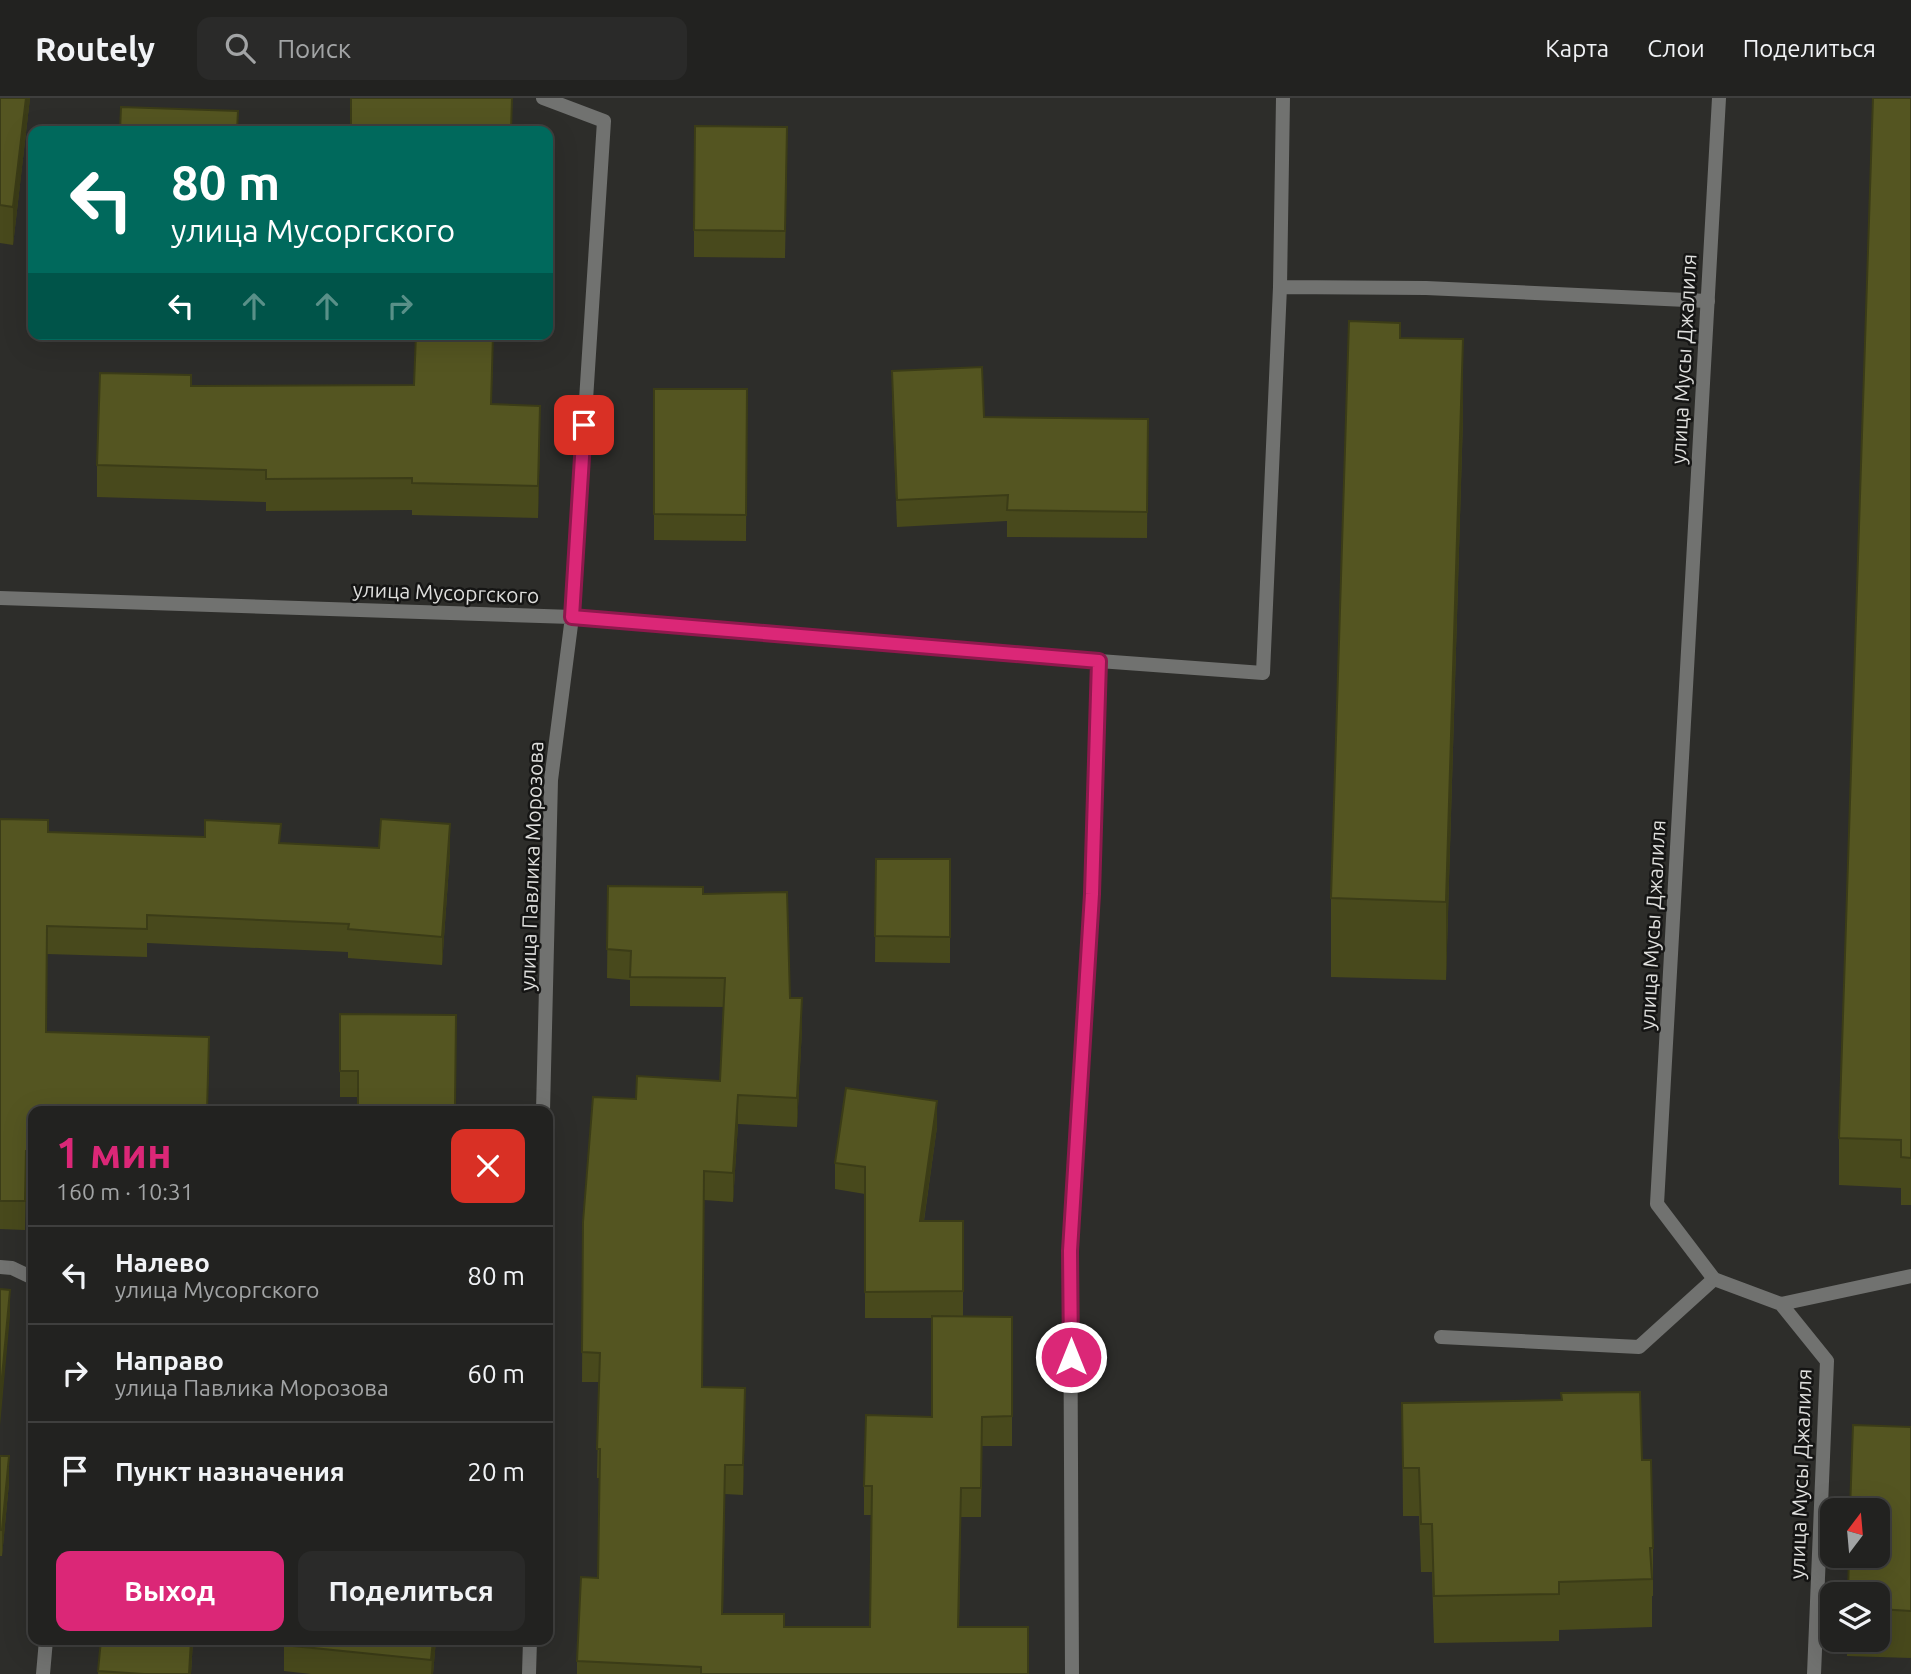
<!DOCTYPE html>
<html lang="ru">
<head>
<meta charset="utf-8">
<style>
  :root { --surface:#222220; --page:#2a2a29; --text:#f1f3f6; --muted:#a2a4a5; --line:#3f3f3e; --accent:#db2777 }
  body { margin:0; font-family:Ubuntu,sans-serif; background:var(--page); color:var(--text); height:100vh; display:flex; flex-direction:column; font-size:26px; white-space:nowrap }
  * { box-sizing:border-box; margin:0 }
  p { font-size:23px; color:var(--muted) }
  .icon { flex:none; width:38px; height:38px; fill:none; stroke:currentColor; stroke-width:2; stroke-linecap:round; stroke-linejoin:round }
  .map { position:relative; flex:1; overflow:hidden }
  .side { position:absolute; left:28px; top:1008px; width:525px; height:539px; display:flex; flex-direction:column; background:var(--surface); border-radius:14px; box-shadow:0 7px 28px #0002,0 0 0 2px var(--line) }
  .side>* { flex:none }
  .banner { position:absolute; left:28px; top:28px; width:525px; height:214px; border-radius:14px; box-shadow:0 7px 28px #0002,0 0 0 2px var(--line); background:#00695c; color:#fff; overflow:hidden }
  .needle { width:46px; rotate:16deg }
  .buttons { position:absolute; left:1820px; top:1400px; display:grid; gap:14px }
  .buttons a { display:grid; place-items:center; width:70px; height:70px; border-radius:14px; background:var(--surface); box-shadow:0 7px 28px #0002,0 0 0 2px var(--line); font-size:35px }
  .pin { position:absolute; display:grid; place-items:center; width:60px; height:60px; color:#fff; margin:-30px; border-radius:14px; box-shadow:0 4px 10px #0006 }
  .me { position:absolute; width:77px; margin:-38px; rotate:0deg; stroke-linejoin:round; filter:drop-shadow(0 0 5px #0008) }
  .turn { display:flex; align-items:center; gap:24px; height:147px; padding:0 28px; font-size:32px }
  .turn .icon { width:91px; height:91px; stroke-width:2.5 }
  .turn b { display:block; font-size:49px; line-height:60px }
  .lanes { display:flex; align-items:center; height:66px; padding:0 28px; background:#0003; justify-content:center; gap:35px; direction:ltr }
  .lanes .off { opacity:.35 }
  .round { display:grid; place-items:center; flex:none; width:74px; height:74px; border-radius:14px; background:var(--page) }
  .headline { display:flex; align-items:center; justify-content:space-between; height:119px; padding:0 28px }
  h1 { font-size:42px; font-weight:600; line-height:52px; color:var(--accent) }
  .cta { display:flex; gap:14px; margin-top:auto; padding:14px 28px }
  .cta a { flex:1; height:80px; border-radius:14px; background:var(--accent); color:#fff; font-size:28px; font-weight:600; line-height:80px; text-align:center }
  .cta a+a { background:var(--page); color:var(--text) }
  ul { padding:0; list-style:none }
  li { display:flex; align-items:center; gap:21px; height:98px; padding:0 28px; border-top:2px solid var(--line) }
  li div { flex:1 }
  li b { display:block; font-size:26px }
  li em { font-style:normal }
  header { display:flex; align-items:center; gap:42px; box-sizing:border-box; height:98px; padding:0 35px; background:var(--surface); border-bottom:2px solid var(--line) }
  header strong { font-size:33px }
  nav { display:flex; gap:38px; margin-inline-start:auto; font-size:24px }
  .search { width:490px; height:63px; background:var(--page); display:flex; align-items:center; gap:18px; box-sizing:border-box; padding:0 24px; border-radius:14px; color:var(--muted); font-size:26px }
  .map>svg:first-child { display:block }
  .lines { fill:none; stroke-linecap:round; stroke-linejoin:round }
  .service { stroke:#717270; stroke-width:14 }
  .minor { stroke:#717270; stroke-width:14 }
  .wall { fill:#48491c }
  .shaded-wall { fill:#3b3c17 }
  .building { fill:#545521; stroke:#3b3c17; stroke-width:2 }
  .route-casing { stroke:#8e194d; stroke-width:18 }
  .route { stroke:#db2777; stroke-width:12 }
  .labels { text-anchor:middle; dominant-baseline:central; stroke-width:5; stroke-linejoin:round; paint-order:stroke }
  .street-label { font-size:21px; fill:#dededc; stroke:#151514 }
</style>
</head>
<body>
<header>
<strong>Routely</strong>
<div class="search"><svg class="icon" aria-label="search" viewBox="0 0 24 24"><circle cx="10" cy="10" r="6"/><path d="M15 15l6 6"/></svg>Поиск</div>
<nav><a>Карта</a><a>Слои</a><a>Поделиться</a></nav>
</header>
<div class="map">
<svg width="1911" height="1576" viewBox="0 0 1911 1576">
  <rect width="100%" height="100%" fill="#2d2d2a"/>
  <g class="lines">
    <path class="service" d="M 1280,189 L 1426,190 L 1708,203
      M 1099,563 L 1263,575 L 1280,189 L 1283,0
      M 1441,1239 L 1639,1249 L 1714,1181"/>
    <path class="minor" d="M 543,0 L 604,23 L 572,519 L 551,682 L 543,1013
      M 1719,0 L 1657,1106 L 1714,1181 L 1781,1206 L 1827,1263 L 1814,1576
      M 0,500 L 572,519 L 1099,563 L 1092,796 L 1070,1153 L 1072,1576
      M 0,1169 L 12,1170 L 33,1180
      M 1781,1206 L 1911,1178
      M 43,1576 L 46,1542
      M 529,1576 L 530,1542"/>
  </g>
  <path class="wall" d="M 0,0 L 30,0 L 13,147 L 0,145 Z
    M 1911,0 L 1911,1107 L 1901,1107 L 1901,1090 L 1839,1087 L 1839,1040 Z
    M 787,56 L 785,160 L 694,159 L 694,132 Z
    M 1400,240 L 1463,320 L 1446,882 L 1331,879 L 1331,800 Z
    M 493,255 L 491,306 L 540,340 L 538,420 L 412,417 L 412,412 L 266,413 L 266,404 L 97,399 L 97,367 L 191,288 L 414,287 Z
    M 892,273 L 984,319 L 1148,321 L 1147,440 L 1007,439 L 1007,423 L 897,429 L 892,300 Z
    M 654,291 L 747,291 L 746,443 L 654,442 Z
    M 0,721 L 48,734 L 281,745 L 450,755 L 442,867 L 348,860 L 348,854 L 147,845 L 147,859 L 47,856 L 46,934 L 209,967 L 207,1013 L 33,1013 L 33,1082 L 26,1081 L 25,1132 L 0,1131 Z
    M 876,761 L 950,761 L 950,865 L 875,864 Z
    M 608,788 L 703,796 L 790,900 L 802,930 L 797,1029 L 738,1026 L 733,1104 L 704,1102 L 702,1289 L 745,1320 L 743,1397 L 725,1396 L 723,1516 L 784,1529 L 870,1529 L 871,1417 L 864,1417 L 864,1388 L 932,1319 L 932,1220 L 865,1220 L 865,1096 L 835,1091 L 835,1065 L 937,1029 L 924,1123 L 963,1123 L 963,1218 L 1012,1219 L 1012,1348 L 982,1348 L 981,1419 L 961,1419 L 959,1529 L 1028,1576 L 577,1576 L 577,1563 L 598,1480 L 599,1380 L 597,1380 L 599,1284 L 582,1284 L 583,1124 L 636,1001 L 720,983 L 724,909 L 630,908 L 630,882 L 607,880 Z
    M 340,916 L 456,917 L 455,1013 L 358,1013 L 358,999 L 340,999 Z
    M 1402,1305 L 1642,1362 L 1653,1450 L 1653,1498 L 1652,1498 L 1652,1529 L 1559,1532 L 1559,1543 L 1434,1545 L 1432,1474 L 1421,1474 L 1419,1418 L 1403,1418 Z
    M 1911,1329 L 1911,1560 L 1847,1558 L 1847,1542 L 1878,1542 L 1878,1496 Z
    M 0,1358 L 9,1385 L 2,1458 L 0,1458 Z
    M 101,1542 L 193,1542 L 191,1576 L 98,1576 Z
    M 436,1542 L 433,1576 L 311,1576 L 284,1573 L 284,1547 Z"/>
  <path class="shaded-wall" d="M 26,0 L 30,0 L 13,147 L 13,109 Z
    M 493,236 L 493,255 L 491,338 L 491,306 Z
    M 1463,241 L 1463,320 L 1446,882 L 1446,804 Z
    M 540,308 L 540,340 L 538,420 L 538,388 Z
    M 450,726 L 450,755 L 442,867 L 442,839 Z
    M 802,900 L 802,930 L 797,1029 L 797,1000 Z
    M 738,997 L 738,1026 L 733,1104 L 733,1075 Z
    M 937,1003 L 937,1029 L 920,1149 L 920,1123 Z
    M 10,1192 L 10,1218 L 0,1328 L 0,1301 Z
    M 745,1290 L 745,1320 L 743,1397 L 743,1367 Z
    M 9,1358 L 9,1385 L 2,1458 L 2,1432 Z
    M 191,1542 L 193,1542 L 191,1576 L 189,1576 Z
    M 433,1542 L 436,1542 L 433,1576 L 431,1576 Z"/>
  <path class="building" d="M 0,0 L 26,0 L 13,109 L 0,107 Z
    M 351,0 L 512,0 L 511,33 L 351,33 Z
    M 1873,0 L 1911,0 L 1911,1060 L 1901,1059 L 1901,1042 L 1839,1040 Z
    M 121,9 L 238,13 L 237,33 L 120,33 Z
    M 695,28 L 787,29 L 785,133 L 694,132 Z
    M 1349,223 L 1400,225 L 1400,240 L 1463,241 L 1446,804 L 1331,800 Z
    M 416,236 L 493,236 L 491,306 L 540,308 L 538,388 L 412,385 L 412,380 L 266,381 L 266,372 L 97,367 L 100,275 L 191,277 L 191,288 L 414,287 Z
    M 982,269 L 984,319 L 1148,321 L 1147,414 L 1007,412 L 1008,397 L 897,402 L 892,273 Z
    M 654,291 L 747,291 L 746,417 L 654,416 Z
    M 0,721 L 48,722 L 48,734 L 205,739 L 205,722 L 281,726 L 279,745 L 379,750 L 381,721 L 450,726 L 442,839 L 348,831 L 349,826 L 147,817 L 147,831 L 47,828 L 46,934 L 209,939 L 207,1013 L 33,1013 L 33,1053 L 26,1053 L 25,1103 L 0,1103 Z
    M 876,761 L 950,761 L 950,839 L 875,838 Z
    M 608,788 L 703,789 L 703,796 L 787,794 L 790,900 L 802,900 L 797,1000 L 738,997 L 733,1075 L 704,1073 L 702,1289 L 745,1290 L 743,1367 L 725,1367 L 722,1516 L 784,1516 L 784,1529 L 870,1529 L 872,1388 L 864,1388 L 866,1317 L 932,1319 L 932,1218 L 1012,1219 L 1012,1318 L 982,1319 L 981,1390 L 961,1390 L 958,1529 L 1028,1529 L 1028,1576 L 701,1576 L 701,1569 L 577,1563 L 581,1479 L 598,1480 L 600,1351 L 597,1351 L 600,1255 L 582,1254 L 583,1124 L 593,999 L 636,1001 L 637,978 L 720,983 L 725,880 L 630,879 L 631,853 L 607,851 Z
    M 340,916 L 456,917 L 455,1008 L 358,1007 L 358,973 L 340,973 Z
    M 846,990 L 937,1003 L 920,1123 L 963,1123 L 963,1193 L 865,1194 L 865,1069 L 835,1065 Z
    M 0,1191 L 10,1192 L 0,1301 Z
    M 1640,1294 L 1642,1362 L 1651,1362 L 1653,1450 L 1650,1450 L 1652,1481 L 1559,1484 L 1559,1496 L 1434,1498 L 1432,1426 L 1421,1426 L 1419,1370 L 1403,1370 L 1402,1305 L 1562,1302 L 1561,1295 Z
    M 1853,1327 L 1911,1329 L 1911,1513 L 1878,1511 L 1878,1496 L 1848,1496 L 1849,1458 L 1878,1458 L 1878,1412 L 1850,1412 Z
    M 0,1358 L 9,1358 L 2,1432 L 0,1432 Z
    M 101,1542 L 191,1542 L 189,1576 L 144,1576 L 98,1573 Z
    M 285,1542 L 433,1542 L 431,1562 L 284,1547 Z"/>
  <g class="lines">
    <defs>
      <path id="route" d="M 584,327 L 572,519 L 1099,563 L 1092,796 L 1070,1153 L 1071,1259"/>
    </defs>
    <use href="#route" class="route-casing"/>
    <use href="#route" class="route"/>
  </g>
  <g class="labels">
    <g class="street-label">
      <text transform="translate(1683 261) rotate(-87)">улица Мусы Джалиля</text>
      <text transform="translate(446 494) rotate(2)">улица Мусоргского</text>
      <text transform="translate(531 768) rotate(-88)">улица Павлика Морозова</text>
      <text transform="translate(1652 827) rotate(-87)">улица Мусы Джалиля</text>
      <text transform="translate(1800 1376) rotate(-88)">улица Мусы Джалиля</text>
    </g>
  </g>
</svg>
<div class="buttons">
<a><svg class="needle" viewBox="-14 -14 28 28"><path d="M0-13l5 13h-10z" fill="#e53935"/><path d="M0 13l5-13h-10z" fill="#a2a4a5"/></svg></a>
<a><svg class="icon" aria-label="layers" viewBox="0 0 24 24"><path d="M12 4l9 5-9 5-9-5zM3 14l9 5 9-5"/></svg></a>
</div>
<div class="pin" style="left:584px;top:327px;background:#d93025"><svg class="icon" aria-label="arrive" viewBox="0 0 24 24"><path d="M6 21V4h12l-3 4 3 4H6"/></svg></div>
<svg class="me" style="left:1071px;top:1259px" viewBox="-20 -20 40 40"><circle r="17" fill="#db2777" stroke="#fff" stroke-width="3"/><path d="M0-11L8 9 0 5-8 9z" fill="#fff"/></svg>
<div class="banner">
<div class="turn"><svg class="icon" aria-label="left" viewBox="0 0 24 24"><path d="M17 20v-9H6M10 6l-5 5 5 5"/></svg><div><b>80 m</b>улица Мусоргского</div></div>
<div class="lanes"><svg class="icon" aria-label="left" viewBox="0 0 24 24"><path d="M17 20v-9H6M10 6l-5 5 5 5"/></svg><svg class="icon off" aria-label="ahead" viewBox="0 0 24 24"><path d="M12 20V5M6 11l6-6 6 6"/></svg><svg class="icon off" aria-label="ahead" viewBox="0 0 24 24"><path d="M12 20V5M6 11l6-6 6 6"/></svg><svg class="icon off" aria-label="right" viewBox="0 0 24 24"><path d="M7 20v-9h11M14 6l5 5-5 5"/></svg></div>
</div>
<section class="side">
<div class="headline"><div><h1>1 мин</h1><p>160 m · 10:31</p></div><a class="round" style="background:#d93025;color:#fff"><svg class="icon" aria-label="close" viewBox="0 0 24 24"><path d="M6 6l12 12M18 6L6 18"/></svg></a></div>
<ul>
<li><svg class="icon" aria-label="left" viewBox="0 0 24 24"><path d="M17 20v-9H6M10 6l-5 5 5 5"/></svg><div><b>Налево</b><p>улица Мусоргского</p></div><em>80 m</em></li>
<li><svg class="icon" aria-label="right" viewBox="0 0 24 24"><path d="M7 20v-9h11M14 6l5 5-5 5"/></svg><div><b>Направо</b><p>улица Павлика Морозова</p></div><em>60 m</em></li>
<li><svg class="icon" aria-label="arrive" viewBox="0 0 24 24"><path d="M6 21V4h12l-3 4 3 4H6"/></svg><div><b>Пункт назначения</b></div><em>20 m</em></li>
</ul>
<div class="cta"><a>Выход</a><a>Поделиться</a></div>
</section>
</div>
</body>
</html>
